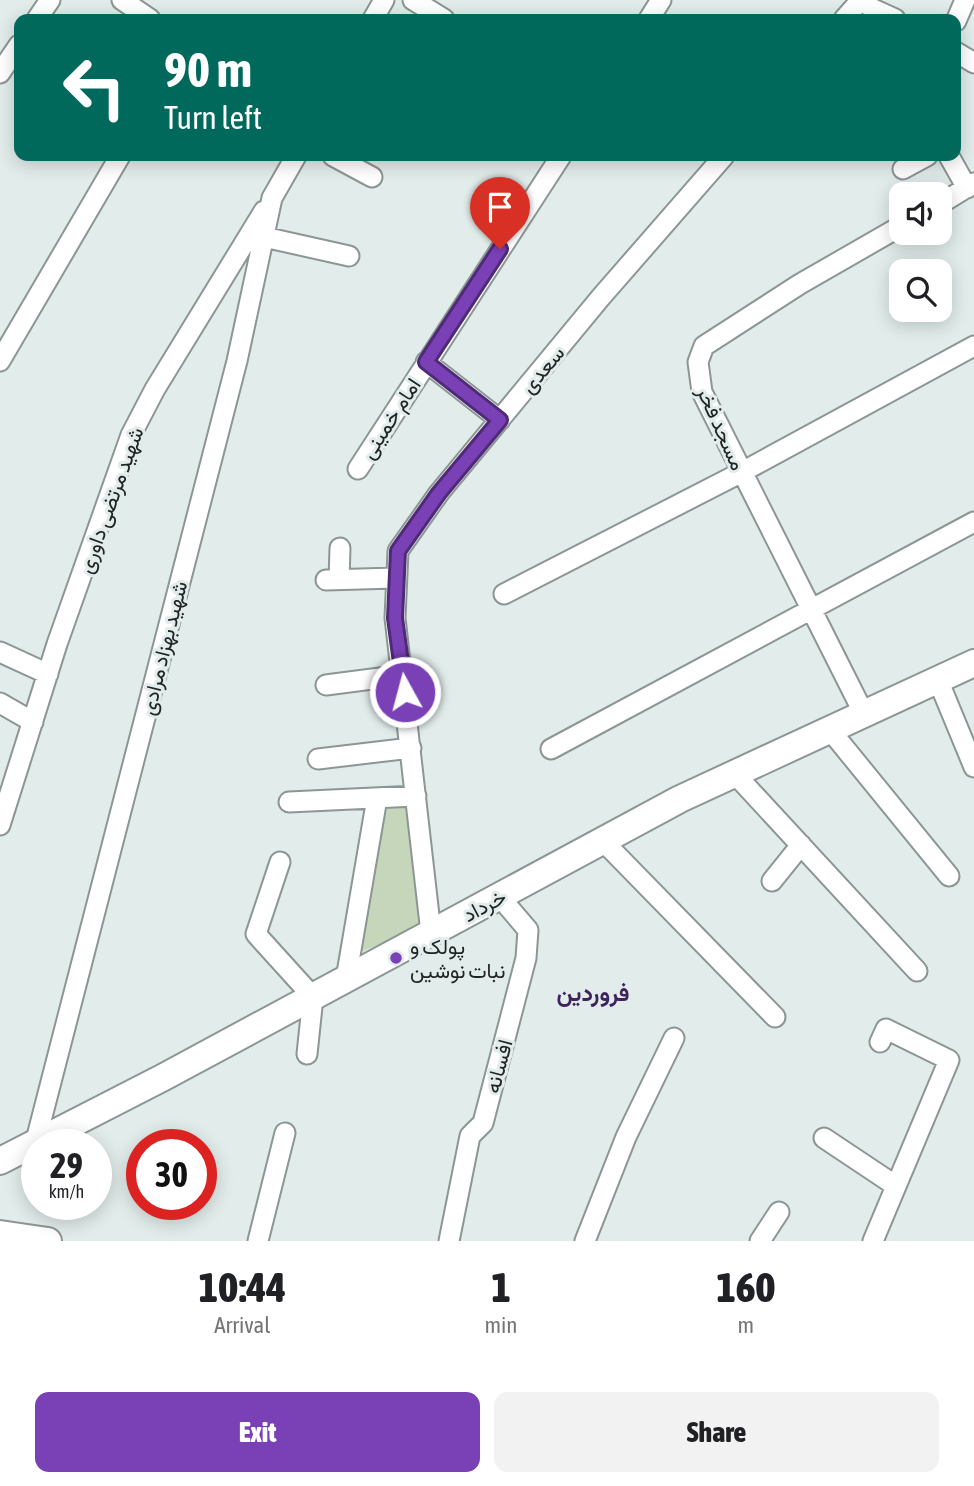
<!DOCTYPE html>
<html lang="en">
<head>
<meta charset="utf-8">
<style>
  :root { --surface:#fff; --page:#f2f2f2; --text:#202124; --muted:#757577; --accent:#7a40b6 }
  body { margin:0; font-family:"Asap Condensed",Vazirmatn,sans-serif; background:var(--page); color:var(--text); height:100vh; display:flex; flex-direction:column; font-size:26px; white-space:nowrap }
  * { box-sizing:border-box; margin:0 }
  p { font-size:23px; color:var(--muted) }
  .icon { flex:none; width:38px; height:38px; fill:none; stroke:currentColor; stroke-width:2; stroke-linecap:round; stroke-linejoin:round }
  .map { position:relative; height:1241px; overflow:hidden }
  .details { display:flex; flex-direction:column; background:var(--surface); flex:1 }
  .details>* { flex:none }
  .hud { position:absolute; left:14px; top:14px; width:947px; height:147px; border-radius:14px; box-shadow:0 4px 18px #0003; background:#00695c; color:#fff; overflow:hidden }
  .buttons { position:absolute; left:889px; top:182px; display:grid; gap:14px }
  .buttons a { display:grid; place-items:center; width:63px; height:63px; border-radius:14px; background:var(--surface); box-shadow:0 4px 18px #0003; font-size:35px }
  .speed { position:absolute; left:21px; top:1129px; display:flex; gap:14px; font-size:35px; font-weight:700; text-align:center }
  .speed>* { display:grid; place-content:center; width:91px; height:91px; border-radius:50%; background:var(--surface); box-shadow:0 4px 18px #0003; line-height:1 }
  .speed small { font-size:18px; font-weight:400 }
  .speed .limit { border:10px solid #d22; background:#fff; color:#111 }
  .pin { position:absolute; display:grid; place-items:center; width:60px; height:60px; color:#fff; margin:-72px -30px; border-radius:50% 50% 50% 0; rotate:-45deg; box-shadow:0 0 7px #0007 }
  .pin .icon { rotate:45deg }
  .me { position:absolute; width:77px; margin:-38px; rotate:353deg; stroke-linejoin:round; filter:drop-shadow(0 0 5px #0008) }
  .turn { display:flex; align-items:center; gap:24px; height:147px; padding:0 35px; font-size:32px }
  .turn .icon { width:91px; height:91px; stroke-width:2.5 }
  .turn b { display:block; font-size:49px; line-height:60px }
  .eta { display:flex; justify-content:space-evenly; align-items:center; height:119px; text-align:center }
  .eta b { font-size:42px; font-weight:800; line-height:49px }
  .action { display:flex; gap:14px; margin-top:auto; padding:14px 35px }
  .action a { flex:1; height:80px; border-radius:14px; background:var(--accent); color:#fff; font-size:28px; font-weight:800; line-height:80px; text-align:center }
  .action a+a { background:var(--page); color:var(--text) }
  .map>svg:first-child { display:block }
  .green { fill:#c5d6bb }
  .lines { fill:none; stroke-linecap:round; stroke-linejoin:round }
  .street-casing { stroke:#8c9694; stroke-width:23 }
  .secondary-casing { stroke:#8c9694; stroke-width:30 }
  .street { stroke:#fff; stroke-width:19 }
  .secondary { stroke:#fff; stroke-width:26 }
  .route-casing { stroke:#4f2a76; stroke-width:18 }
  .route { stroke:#7a40b6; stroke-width:12 }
  .poi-dot { fill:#7a40b6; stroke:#e2edeb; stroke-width:2.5 }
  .labels { text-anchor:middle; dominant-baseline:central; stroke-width:6; stroke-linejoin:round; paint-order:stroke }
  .street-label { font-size:21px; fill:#202423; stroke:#e2edeb }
  .poi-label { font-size:21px; fill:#202423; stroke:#e2edeb; text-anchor:start }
  .neighbourhood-label { font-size:23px; font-weight:bold; fill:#3e235c; stroke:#e2edeb }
</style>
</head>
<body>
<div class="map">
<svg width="974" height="1241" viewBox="0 0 974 1241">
  <rect width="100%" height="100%" fill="#e2edeb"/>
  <path class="green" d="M 410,807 L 420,928 L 358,953 L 382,809 Z"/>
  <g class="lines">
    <defs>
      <path id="street" d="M 122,0 L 150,19
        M 413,0 L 444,19
        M 866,0 L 871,8 L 895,19
        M 37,19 L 50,0
        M 373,19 L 384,0
        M 649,19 L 661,0
        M 844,19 L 861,0
        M 956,21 L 965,0
        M 956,52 L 974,63
        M 0,73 L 19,45
        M 333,156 L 372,177
        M 949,156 L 967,188
        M 903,169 L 927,156
        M 940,204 L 974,183
        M 264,237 L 349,256
        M 0,361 L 120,156
        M 426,362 L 500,420
        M 358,469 L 561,156
        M 326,580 L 395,578
        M 339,580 L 340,548
        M 504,594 L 742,472 L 974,346
        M 0,652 L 48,674
        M 938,680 L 974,767
        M 326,685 L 403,675
        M 0,703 L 33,722
        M 864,714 L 702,392 L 698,362 L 704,346 L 800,284 L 901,226
        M 830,730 L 949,876
        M 551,749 L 974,522
        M 318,759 L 411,748
        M 735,774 L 917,971
        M 289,802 L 416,796
        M 0,825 L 57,644 L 131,435 L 155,389 L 264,211
        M 603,841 L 775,1017
        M 280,862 L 256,934 L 313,997 L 307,1054
        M 772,881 L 801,845
        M 431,933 L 395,618 L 398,551 L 439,493 L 601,297 L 724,156
        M 346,979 L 377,798
        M 824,1138 L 896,1186
        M 35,1144 L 237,361 L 272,198 L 296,156
        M 258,1241 L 285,1133
        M 449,1241 L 470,1136 L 483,1123 L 526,958 L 528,930 L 499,896
        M 585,1241 L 626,1137 L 674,1038
        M 760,1241 L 779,1212
        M 873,1241 L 949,1060 L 886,1029 L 880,1042"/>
      <path id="secondary" d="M 0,1161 L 162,1078 L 680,799 L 974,663
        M 0,1234 L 48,1241"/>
    </defs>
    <use href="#street" class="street-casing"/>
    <use href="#secondary" class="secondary-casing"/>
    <use href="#street" class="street"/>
    <use href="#secondary" class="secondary"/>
  </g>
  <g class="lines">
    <defs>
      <path id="route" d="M 405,692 L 395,618 L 398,551 L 439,493 L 500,420 L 426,362 L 500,249"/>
    </defs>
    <use href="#route" class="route-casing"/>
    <use href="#route" class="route"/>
  </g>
  <circle class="poi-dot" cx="396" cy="958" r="7"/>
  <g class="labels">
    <g class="street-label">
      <text transform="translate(542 369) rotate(-50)">سعدی</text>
      <text transform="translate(390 418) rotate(-57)">امام خمینی</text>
      <text transform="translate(722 428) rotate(66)">مسجد فخر</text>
      <text transform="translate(110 500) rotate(-70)">شهید مرتضی داوری</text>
      <text transform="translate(163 648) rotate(-76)">شهید بهزاد مرادی</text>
      <text transform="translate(484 905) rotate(-28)">خرداد</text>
      <text transform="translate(498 1066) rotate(-75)">افسانه</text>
    </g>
    <g class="poi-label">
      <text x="410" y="946">پولک و<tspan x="410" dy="24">نبات نوشین</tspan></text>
    </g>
    <g class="neighbourhood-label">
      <text x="593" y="993">فروردین</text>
    </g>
  </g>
</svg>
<div class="buttons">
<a><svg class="icon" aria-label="sound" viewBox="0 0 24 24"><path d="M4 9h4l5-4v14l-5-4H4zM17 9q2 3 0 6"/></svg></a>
<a><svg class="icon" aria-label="search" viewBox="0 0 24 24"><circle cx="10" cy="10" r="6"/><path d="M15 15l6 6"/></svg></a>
</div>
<div class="speed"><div>29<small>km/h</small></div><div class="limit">30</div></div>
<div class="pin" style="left:500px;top:249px;background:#d93025"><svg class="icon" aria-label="arrive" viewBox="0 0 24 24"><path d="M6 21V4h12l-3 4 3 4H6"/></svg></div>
<svg class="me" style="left:405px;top:692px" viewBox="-20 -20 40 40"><circle r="17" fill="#7a40b6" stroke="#fff" stroke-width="3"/><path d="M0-11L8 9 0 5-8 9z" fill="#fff"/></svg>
<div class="hud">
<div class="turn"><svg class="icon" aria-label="left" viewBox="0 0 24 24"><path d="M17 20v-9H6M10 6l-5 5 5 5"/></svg><div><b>90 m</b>Turn left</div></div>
</div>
</div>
<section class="details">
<div class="eta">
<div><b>10:44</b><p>Arrival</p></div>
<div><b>1</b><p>min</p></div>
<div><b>160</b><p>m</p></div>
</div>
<div class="action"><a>Exit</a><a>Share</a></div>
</section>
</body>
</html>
